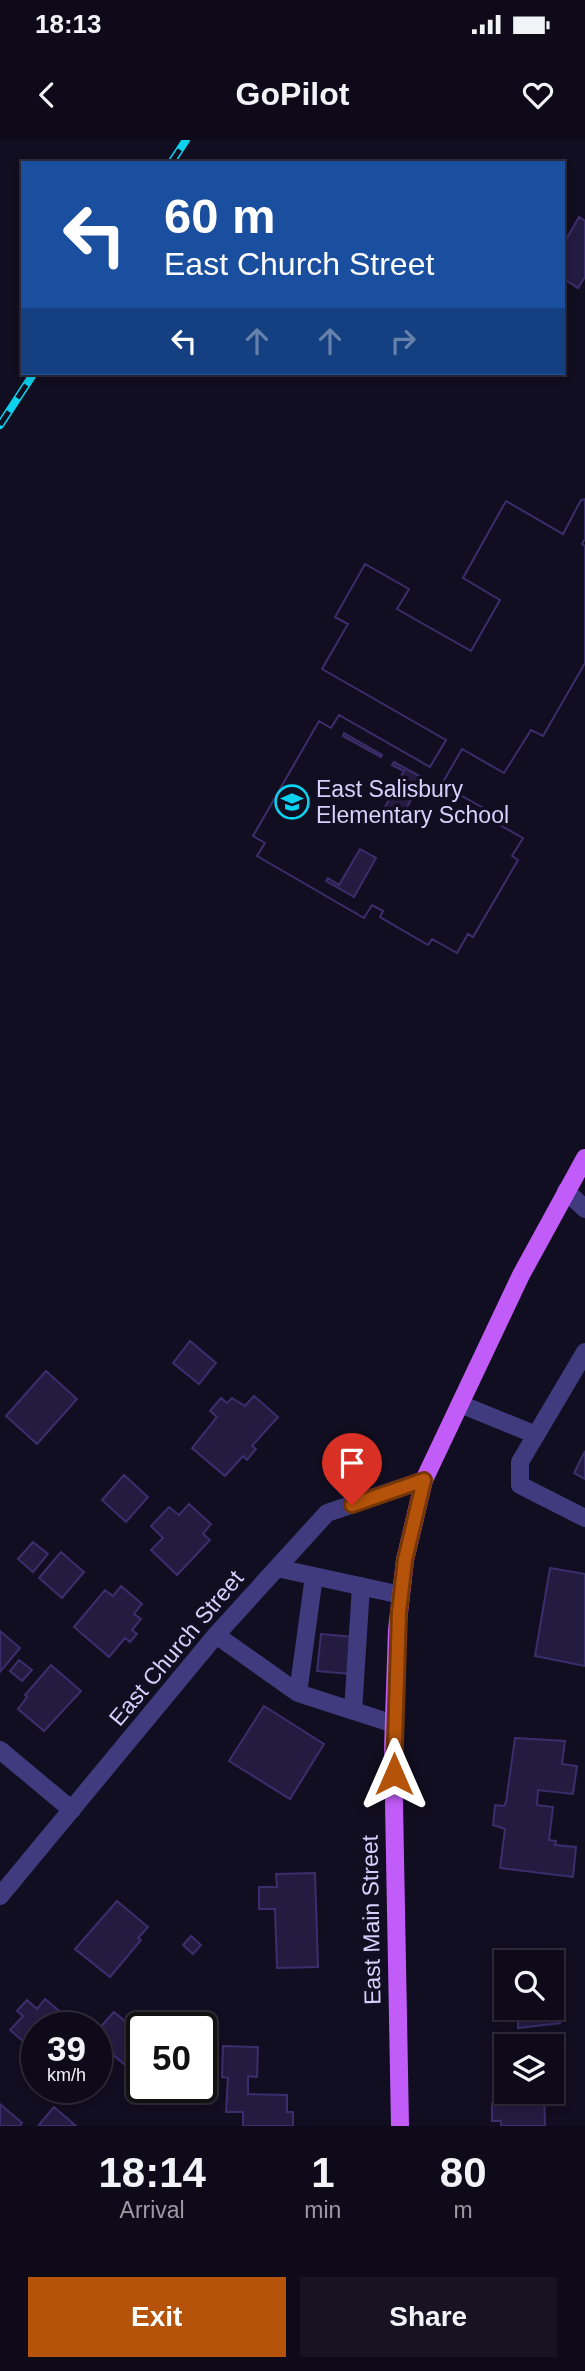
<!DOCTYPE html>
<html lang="en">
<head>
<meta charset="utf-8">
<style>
  :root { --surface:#0e0a19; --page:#171322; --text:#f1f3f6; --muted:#9b9aa2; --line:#2e2b38; --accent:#b45309 }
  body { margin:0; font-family:Arial,sans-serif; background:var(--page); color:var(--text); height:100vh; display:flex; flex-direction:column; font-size:26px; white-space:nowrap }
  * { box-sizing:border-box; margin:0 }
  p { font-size:23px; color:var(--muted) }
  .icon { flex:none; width:38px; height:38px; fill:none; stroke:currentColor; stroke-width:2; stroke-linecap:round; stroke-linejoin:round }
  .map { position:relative; height:1986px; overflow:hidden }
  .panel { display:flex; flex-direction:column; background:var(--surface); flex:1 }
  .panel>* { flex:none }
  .hud { position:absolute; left:21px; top:21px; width:544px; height:214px; border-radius:0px; box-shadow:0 4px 10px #0003,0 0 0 2px var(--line); background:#1a4fa0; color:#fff; overflow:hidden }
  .tools { position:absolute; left:494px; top:1810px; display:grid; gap:14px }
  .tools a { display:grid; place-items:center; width:70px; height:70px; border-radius:0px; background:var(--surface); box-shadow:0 4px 10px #0003,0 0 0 2px var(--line); font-size:35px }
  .speed { position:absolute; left:21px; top:1872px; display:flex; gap:14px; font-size:35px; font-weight:700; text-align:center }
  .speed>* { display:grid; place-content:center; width:91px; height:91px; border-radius:50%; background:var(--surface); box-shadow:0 4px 10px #0003,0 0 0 2px var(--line); line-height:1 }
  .speed small { font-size:18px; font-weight:400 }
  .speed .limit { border:4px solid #111; border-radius:10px; background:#fff; color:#111 }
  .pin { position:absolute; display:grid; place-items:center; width:60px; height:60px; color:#fff; margin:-72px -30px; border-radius:50% 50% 50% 0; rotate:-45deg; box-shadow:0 0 7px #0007 }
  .pin .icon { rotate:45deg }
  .me { position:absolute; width:77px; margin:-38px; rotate:0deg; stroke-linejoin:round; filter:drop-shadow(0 0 5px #0008) }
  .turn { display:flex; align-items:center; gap:24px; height:147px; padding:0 28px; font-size:32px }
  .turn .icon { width:91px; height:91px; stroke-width:2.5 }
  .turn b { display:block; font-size:49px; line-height:60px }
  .lanes { display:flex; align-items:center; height:66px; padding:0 28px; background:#0003; justify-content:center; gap:35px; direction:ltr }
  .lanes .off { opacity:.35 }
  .eta { display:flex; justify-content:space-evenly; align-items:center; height:119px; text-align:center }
  .eta b { font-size:42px; font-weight:700; line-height:49px }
  .cta { display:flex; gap:14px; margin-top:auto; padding:14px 28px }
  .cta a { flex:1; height:80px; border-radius:0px; background:var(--accent); color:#fff; font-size:28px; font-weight:700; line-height:80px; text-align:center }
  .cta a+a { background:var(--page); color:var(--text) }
  .status { display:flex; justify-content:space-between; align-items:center; height:49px; padding:0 35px; background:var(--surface); direction:ltr }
  .status svg { height:19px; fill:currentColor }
  header { display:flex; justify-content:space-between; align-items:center; height:91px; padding:0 28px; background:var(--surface); font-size:32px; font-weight:700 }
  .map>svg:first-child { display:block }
  .building { fill:#241b41; stroke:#3c2e6c; stroke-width:2; fill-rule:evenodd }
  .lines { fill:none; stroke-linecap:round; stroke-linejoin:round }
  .minor { stroke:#403b7e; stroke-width:18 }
  .major { stroke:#c25cf8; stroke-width:18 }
  .rail-casing { stroke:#0ad2ef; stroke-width:8 }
  .rail { stroke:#120e21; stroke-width:5; stroke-dasharray:16; stroke-linecap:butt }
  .route-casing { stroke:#753606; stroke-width:18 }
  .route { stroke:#b45309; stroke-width:12 }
  .labels { text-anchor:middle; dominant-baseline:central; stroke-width:7; stroke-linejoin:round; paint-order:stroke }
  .poi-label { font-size:23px; fill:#d7d0fd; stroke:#120e21; text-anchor:start }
  .street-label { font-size:23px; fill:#d7d0fd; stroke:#120e21 }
</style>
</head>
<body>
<div class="status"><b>18:13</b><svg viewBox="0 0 49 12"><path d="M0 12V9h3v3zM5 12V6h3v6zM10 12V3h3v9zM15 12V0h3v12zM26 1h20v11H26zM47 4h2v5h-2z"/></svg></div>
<header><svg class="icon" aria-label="back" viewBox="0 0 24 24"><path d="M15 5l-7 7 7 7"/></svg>GoPilot<svg class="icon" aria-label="heart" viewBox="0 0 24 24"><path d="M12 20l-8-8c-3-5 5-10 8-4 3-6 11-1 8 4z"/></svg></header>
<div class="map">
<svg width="585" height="1986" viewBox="0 0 585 1986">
  <rect width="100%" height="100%" fill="#120e21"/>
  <path class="building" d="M 579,77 L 585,81 L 585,137 L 578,148 L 564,139 L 564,103 Z
    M 585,359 L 585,399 L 582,404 L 585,406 L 585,523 L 543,596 L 531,590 L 504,633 L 462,609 L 439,649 L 450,656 L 453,651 L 501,678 L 498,684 L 523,698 L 512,716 L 518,720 L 473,797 L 468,794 L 457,813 L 432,799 L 428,805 L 380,777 L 383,771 L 372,765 L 364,778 L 257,716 L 265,703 L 253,696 L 319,581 L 331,588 L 339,575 L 430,627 L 446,600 L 322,529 L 348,484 L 335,477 L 365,424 L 409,449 L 397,469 L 471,511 L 500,460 L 463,438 L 506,361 L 563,394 L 581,360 ZM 344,593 L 382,615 L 381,617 L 343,596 ZM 394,622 L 423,638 L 401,678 L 384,669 L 404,631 L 392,625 ZM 360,709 L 376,718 L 354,757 L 326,741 L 328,738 L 339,745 Z
    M 585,359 L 585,399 L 582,404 L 585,406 L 585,523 L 543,596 L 531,590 L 504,633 L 462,609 L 439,649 L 450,656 L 453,651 L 501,678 L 498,684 L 523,698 L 512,716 L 518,720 L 473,797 L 468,794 L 457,813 L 432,799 L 428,805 L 380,777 L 383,771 L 372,765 L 364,778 L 257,716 L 265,703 L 253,696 L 319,581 L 331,588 L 339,575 L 430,627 L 446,600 L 322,529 L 348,484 L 335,477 L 365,424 L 409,449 L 397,469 L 471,511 L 500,460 L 463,438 L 506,361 L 563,394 L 581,360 Z
    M 190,1201 L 216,1223 L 199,1244 L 173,1223 Z
    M 46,1231 L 77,1259 L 37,1304 L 6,1276 Z
    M 254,1256 L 278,1277 L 252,1306 L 256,1309 L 247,1320 L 243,1316 L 225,1336 L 192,1308 L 217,1277 L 210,1271 L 221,1258 L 227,1263 L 232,1258 L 245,1266 Z
    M 585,1311 L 585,1339 L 574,1333 Z
    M 124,1335 L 148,1357 L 126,1382 L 102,1360 Z
    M 189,1364 L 211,1384 L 203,1394 L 210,1400 L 177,1435 L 151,1410 L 163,1398 L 151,1386 L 169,1367 L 179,1375 Z
    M 33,1402 L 48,1414 L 33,1432 L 18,1419 Z
    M 61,1412 L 84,1432 L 62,1458 L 39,1438 Z
    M 550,1428 L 585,1434 L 585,1526 L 535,1516 Z
    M 121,1446 L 142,1464 L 134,1474 L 141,1479 L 132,1490 L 137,1494 L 130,1502 L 125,1498 L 109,1517 L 74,1487 L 105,1450 L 113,1456 Z
    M 0,1491 L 20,1508 L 0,1532 Z
    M 321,1494 L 353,1497 L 350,1534 L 317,1531 Z
    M 19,1520 L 32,1530 L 22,1541 L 10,1531 Z
    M 51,1525 L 81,1551 L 44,1591 L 18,1569 L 27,1557 L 25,1555 Z
    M 264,1566 L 324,1604 L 290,1659 L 229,1621 Z
    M 515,1598 L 565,1601 L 562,1624 L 577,1626 L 573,1654 L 538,1650 L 537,1665 L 553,1667 L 549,1700 L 556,1701 L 555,1705 L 576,1707 L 573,1737 L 500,1728 L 505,1689 L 493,1685 L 495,1665 L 504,1666 L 506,1662 Z
    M 315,1733 L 318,1827 L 277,1828 L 275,1769 L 259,1769 L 259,1747 L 277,1747 L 276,1734 Z
    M 117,1761 L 148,1787 L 138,1798 L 141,1800 L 110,1837 L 75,1809 Z
    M 191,1796 L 201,1805 L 193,1814 L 183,1805 Z
    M 551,1830 L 562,1830 L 563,1869 L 560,1869 L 560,1883 L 518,1888 L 518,1877 L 509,1878 L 508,1868 L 498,1868 L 498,1845 L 505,1845 L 505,1831 L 506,1831 L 506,1867 L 551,1867 Z
    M 45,1859 L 75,1884 L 71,1888 L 37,1888 L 37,1913 L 10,1890 L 23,1876 L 17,1871 L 27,1860 L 37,1869 Z
    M 114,1872 L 142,1895 L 142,1905 L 125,1925 L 96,1900 L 96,1892 Z
    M 223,1906 L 258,1907 L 257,1937 L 248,1936 L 248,1954 L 287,1955 L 287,1972 L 293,1972 L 293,1986 L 243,1986 L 243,1972 L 226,1972 L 228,1938 L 222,1937 Z
    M 497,1943 L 506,1943 L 506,1951 L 544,1951 L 545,1986 L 501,1986 L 501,1981 L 492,1981 L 492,1963 L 500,1961 Z
    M 0,1964 L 22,1983 L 20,1986 L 0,1986 Z
    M 54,1967 L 76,1986 L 38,1986 Z"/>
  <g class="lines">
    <path class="minor" d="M 566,1051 L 585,1069
      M 585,1212 L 520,1322 L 520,1345 L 585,1378
      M 460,1264 L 536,1295
      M 277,1428 L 401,1455
      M 216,1495 L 298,1553 L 394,1584
      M 298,1553 L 314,1436
      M 353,1571 L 361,1446
      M 0,1610 L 72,1670
      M 0,1756 L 216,1495 L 327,1373 L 424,1340"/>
    <path class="major" d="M 400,1986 L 393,1609 L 397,1490 L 405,1420 L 424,1340 L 521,1135 L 585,1018"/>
    <defs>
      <path id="rail" d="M 171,23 L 186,0
        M 0,285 L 34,233"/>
    </defs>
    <use href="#rail" class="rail-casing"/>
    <use href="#rail" class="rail"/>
  </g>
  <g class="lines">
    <defs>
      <path id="route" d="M 352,1365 L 424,1340 L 405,1420 L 399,1472 L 394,1634"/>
    </defs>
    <use href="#route" class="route-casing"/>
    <use href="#route" class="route"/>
  </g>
  <defs>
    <symbol id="school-ring" viewBox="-11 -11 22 22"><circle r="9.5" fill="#120e21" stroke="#0ad2ef" stroke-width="1.5"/><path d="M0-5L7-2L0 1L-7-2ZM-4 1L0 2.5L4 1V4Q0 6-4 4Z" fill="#0ad2ef"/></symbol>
  </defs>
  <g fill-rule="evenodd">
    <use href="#school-ring" x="273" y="643" width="38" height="38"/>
  </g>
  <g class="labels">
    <g class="poi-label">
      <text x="316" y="649">East Salisbury<tspan x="316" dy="26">Elementary School</tspan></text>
    </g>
    <g class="street-label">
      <text transform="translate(176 1508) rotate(-50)">East Church Street</text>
      <text transform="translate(371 1780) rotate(-91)">East Main Street</text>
    </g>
  </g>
</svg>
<div class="tools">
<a><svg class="icon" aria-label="search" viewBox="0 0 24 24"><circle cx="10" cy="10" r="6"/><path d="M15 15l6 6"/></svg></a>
<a><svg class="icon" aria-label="layers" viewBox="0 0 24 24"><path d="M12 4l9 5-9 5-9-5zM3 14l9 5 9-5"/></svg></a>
</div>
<div class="speed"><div>39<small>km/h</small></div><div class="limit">50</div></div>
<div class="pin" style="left:352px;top:1365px;background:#d93025"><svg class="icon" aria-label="arrive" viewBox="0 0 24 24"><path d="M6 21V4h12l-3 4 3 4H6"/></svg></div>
<svg class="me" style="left:394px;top:1634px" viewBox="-20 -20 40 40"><path d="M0-17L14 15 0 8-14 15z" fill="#b45309" stroke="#fff" stroke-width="4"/></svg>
<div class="hud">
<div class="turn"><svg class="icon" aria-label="left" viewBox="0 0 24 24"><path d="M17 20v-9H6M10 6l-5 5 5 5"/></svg><div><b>60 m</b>East Church Street</div></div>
<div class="lanes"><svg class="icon" aria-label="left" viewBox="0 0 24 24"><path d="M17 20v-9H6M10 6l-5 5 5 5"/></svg><svg class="icon off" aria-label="ahead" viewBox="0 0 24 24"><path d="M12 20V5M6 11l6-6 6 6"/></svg><svg class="icon off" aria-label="ahead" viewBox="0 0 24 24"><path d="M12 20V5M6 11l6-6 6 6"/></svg><svg class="icon off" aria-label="right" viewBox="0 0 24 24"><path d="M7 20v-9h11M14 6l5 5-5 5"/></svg></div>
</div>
</div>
<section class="panel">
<div class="eta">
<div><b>18:14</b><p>Arrival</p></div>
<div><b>1</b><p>min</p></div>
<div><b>80</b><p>m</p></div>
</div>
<div class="cta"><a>Exit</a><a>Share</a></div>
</section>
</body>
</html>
